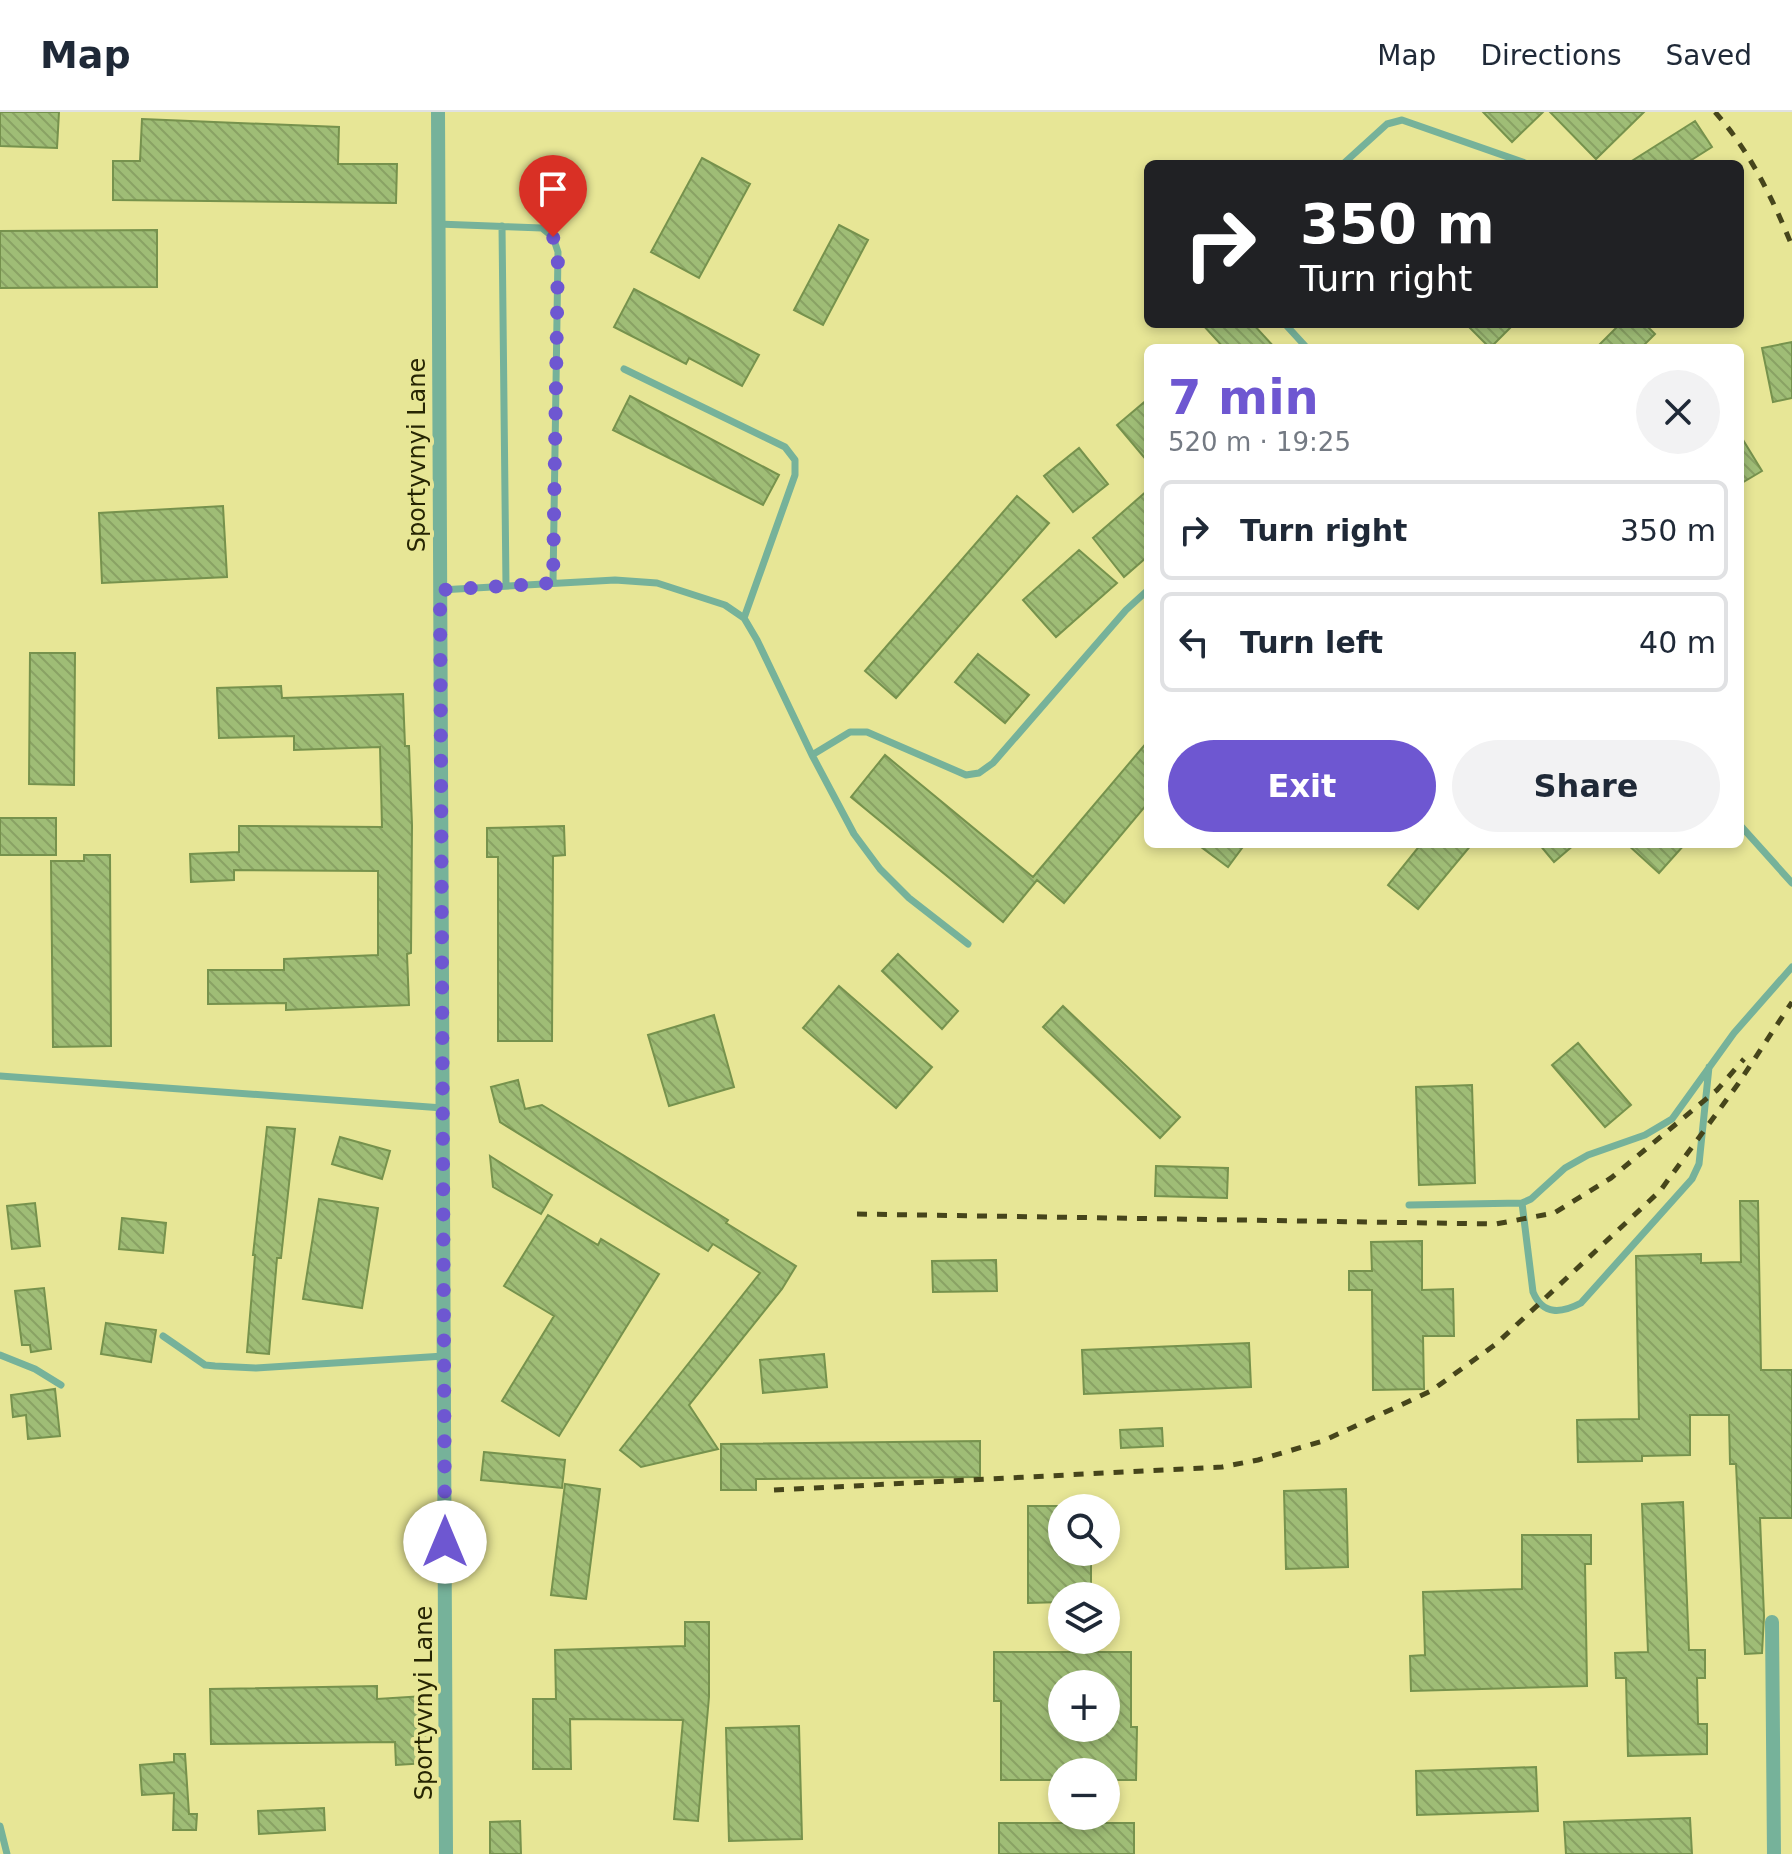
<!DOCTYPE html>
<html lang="en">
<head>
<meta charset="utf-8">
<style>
  :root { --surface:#fff; --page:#f2f2f3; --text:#1f2937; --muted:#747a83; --line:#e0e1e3; --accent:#6e57d1 }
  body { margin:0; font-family:"DejaVu Sans",sans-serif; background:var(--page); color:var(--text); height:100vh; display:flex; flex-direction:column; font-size:30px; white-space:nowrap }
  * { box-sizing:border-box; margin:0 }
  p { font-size:26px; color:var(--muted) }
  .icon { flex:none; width:44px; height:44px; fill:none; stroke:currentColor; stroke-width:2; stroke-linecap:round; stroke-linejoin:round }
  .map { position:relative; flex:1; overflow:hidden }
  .drawer { position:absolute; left:1144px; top:232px; width:600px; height:504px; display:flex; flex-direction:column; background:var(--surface); border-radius:12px; box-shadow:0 4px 12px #0003 }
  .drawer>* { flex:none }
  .top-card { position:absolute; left:1144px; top:48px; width:600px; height:168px; border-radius:12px; box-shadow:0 4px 12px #0003; background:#202124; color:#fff; overflow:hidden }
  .buttons { position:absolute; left:1048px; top:1382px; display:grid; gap:16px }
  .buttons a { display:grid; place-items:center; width:72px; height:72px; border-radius:50%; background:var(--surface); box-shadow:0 4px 12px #0003; font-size:40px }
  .pin { position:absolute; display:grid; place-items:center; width:68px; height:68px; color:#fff; margin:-82px -34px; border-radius:50% 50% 50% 0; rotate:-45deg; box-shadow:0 0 8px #0007 }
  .pin .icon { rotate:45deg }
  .me { position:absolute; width:88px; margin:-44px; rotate:0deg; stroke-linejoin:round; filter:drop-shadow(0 0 6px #0008) }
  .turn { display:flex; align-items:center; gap:28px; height:168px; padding:0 24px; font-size:36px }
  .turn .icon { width:104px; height:104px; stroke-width:2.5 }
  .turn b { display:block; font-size:56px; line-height:68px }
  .round { display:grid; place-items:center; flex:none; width:84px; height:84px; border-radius:42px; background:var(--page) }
  .summary { display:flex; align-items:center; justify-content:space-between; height:136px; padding:0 24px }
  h1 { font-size:48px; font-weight:700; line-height:60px; color:var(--accent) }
  .action { display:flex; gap:16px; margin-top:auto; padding:16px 24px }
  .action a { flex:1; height:92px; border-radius:48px; background:var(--accent); color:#fff; font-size:32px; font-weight:700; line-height:92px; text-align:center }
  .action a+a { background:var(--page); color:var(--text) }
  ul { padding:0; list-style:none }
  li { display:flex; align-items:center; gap:24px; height:100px; margin:0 16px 12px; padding:0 8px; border:4px solid var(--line); border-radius:12px }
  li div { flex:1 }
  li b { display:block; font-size:30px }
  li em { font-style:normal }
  header { display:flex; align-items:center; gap:48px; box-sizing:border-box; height:112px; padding:0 40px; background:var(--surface); border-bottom:2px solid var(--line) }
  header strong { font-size:38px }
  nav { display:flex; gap:44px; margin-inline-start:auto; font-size:28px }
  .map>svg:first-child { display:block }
  .building { fill:url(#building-back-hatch); stroke:#76924d; stroke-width:2; fill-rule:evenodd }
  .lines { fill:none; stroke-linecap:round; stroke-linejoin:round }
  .lane { stroke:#76b29a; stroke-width:7 }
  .street { stroke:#76b29a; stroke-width:14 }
  .rail { stroke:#46451b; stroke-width:5; stroke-dasharray:10 10; stroke-linecap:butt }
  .route { stroke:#6e57d1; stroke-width:14; stroke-dasharray:0 25.2 }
  .labels { text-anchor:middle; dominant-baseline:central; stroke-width:8; stroke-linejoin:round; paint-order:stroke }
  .street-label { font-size:24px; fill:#262503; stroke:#e7e696 }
</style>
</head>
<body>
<header>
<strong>Map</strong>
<nav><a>Map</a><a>Directions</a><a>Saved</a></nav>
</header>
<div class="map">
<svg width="1792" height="1742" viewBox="0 0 1792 1742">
  <defs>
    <pattern id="building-back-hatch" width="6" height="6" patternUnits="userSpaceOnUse" patternTransform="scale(2)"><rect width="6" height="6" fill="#9fbd76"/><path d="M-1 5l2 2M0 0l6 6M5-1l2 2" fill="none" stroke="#89a264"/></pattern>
  </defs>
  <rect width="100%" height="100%" fill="#e7e696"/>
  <path class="building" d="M 0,0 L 59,0 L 57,36 L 0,34 Z
    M 1483,0 L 1543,0 L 1512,30 Z
    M 1550,0 L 1644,0 L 1596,47 Z
    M 142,7 L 339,15 L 338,52 L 397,52 L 396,91 L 113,88 L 113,49 L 140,49 Z
    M 1695,9 L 1712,35 L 1685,52 L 1627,52 Z
    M 702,46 L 750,72 L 699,166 L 651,140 Z
    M 839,113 L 868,128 L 823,213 L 794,198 Z
    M 157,118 L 157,175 L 0,176 L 0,119 Z
    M 634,177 L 759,243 L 742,274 L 689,246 L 686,252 L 614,215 Z
    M 1202,212 L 1253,212 L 1275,236 L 1224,236 Z
    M 1466,212 L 1514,212 L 1490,236 Z
    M 1620,212 L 1645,212 L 1655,222 L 1641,236 L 1596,236 Z
    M 1792,230 L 1792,286 L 1773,290 L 1762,236 Z
    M 630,284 L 779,363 L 763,393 L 613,318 Z
    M 1148,287 L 1148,350 L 1117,313 Z
    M 1740,323 L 1762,359 L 1740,372 Z
    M 1079,336 L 1108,372 L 1073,400 L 1044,364 Z
    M 1148,378 L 1148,444 L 1124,465 L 1093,426 Z
    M 1017,384 L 1049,411 L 896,586 L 865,559 Z
    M 223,394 L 227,465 L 102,471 L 99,401 Z
    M 1079,438 L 1117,471 L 1056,525 L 1023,488 Z
    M 30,541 L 75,541 L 74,673 L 29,672 Z
    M 978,542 L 1029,583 L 1005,611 L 955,570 Z
    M 281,574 L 282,586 L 403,582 L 405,634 L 409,634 L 412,713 L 411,841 L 407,842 L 409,893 L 286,898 L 286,891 L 208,892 L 208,858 L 284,858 L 284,847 L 378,843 L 378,759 L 234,758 L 234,768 L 191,770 L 190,742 L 239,740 L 239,714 L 382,715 L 380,635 L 294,638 L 294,624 L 219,626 L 217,576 Z
    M 1148,629 L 1148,691 L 1064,791 L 1037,768 L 1003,810 L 851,685 L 885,643 L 1033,765 Z
    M 0,706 L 56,706 L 56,743 L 0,743 Z
    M 564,714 L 565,743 L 553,744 L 552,929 L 498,929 L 498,745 L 487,745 L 487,716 Z
    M 1197,732 L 1245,732 L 1228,755 Z
    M 1421,732 L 1472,732 L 1418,797 L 1388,773 Z
    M 1539,732 L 1575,732 L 1554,750 Z
    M 1627,732 L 1685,732 L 1659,761 Z
    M 84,743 L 110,743 L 111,934 L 53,935 L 51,749 L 84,749 Z
    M 898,842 L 958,899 L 942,917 L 882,859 Z
    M 839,874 L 932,955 L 896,996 L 803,916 Z
    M 1063,894 L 1180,1005 L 1160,1026 L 1043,915 Z
    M 714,903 L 734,975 L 669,994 L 648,923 Z
    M 1578,931 L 1631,993 L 1605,1015 L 1552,953 Z
    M 518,968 L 525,997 L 542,993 L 728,1108 L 726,1111 L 796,1154 L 782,1177 L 689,1293 L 718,1337 L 641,1355 L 620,1338 L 760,1161 L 713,1132 L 708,1139 L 500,1010 L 491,975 Z
    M 1472,973 L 1475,1071 L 1419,1073 L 1416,975 Z
    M 267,1015 L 295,1017 L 281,1146 L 277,1146 L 269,1242 L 247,1240 L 255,1143 L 253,1143 Z
    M 340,1025 L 390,1039 L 382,1067 L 332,1052 Z
    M 490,1044 L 552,1083 L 541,1102 L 493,1075 Z
    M 1156,1054 L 1228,1056 L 1227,1086 L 1155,1084 Z
    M 319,1087 L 378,1096 L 362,1196 L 303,1187 Z
    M 1740,1089 L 1758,1089 L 1761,1258 L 1792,1258 L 1792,1406 L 1760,1406 L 1764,1504 L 1762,1541 L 1745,1542 L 1736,1352 L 1730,1352 L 1729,1303 L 1690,1303 L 1690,1343 L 1642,1344 L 1642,1349 L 1578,1350 L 1577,1308 L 1639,1307 L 1636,1144 L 1701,1142 L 1701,1151 L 1741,1150 Z
    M 35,1091 L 40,1134 L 12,1137 L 7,1094 Z
    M 548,1103 L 598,1133 L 601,1127 L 659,1162 L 559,1324 L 502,1289 L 554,1204 L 504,1174 Z
    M 122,1106 L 166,1111 L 163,1141 L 119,1137 Z
    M 1422,1129 L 1422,1178 L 1453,1177 L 1454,1224 L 1423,1224 L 1424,1277 L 1373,1278 L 1372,1178 L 1349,1178 L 1349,1159 L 1372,1159 L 1371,1130 Z
    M 996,1148 L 997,1179 L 933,1180 L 932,1149 Z
    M 44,1176 L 51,1237 L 31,1240 L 30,1233 L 22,1233 L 15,1179 Z
    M 106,1211 L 156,1218 L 151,1250 L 101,1242 Z
    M 1249,1231 L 1251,1275 L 1084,1282 L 1082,1238 Z
    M 824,1242 L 827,1275 L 763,1281 L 760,1248 Z
    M 55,1277 L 60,1324 L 28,1327 L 26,1303 L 13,1305 L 11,1283 Z
    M 1162,1316 L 1163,1334 L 1121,1336 L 1120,1318 Z
    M 980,1329 L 980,1365 L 756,1367 L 756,1378 L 721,1378 L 721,1332 Z
    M 484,1340 L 565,1348 L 562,1376 L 481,1368 Z
    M 565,1372 L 600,1377 L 586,1487 L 551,1483 Z
    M 1346,1377 L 1348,1455 L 1286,1457 L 1284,1379 Z
    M 1683,1390 L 1689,1538 L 1705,1538 L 1705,1566 L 1697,1566 L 1698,1612 L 1707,1612 L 1707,1642 L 1628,1644 L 1626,1566 L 1616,1566 L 1615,1541 L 1648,1540 L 1642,1392 Z
    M 1028,1394 L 1062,1394 L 1062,1440 L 1091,1440 L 1091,1484 L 1062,1484 L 1062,1490 L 1028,1491 Z
    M 1522,1423 L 1591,1423 L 1591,1452 L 1585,1452 L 1587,1574 L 1411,1579 L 1410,1544 L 1425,1543 L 1423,1480 L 1522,1477 Z
    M 685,1510 L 709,1510 L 709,1585 L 698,1709 L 674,1707 L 683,1608 L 570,1607 L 571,1657 L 533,1657 L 533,1587 L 556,1587 L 555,1538 L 685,1534 Z
    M 994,1540 L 1131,1540 L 1131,1615 L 1137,1615 L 1136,1668 L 1106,1668 L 1106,1660 L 1062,1660 L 1062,1668 L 1001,1668 L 1001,1589 L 994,1589 ZM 1062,1572 L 1106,1572 L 1106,1616 L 1062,1616 Z
    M 377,1574 L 377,1587 L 424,1584 L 427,1651 L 396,1653 L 395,1630 L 211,1632 L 210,1577 Z
    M 799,1614 L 802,1727 L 729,1729 L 726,1616 Z
    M 174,1642 L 185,1642 L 189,1702 L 197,1702 L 196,1718 L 173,1718 L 174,1681 L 142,1683 L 140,1653 L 174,1650 Z
    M 1536,1655 L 1538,1699 L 1417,1703 L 1416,1659 Z
    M 324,1696 L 325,1718 L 259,1722 L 258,1699 Z
    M 1690,1706 L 1692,1742 L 1566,1742 L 1564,1710 Z
    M 520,1709 L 521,1742 L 490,1742 L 490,1710 Z
    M 999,1711 L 1134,1711 L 1134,1742 L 999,1742 Z"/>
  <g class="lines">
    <path class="lane" d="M 1343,52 L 1387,12 L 1402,8 L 1528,52
      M 438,112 L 542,116 L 553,125 L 558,140 L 553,471
      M 502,114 L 506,474
      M 1285,212 L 1307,236
      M 624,257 L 785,335 L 795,348 L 795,363 L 744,506
      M 440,478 L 615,468 L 657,471 L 725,493 L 744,506 L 757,528 L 812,643 L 854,722 L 880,757 L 909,786 L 968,832
      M 812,643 L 850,620 L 867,620 L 966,663 L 979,661 L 993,651 L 1126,498 L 1148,478
      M 1740,713 L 1792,771
      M 0,964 L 443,996
      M 1522,1091 L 1533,1180 C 1543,1204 1562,1201 1581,1191 L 1692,1067 L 1699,1052 L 1709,955
      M 1409,1093 L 1522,1091 L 1531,1087 L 1565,1056 L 1588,1043 L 1645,1023 L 1672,1007 L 1734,921 L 1792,855
      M 163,1224 L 205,1253 L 215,1254 L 256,1256 L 444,1244
      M 0,1243 L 35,1257 L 61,1273
      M 0,1714 L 7,1742"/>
    <path class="street" d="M 438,0 L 446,1742
      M 1772,1510 L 1774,1742"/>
    <path class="rail" d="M 1715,0 C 1749,38 1773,87 1792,134
      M 857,1102 L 1496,1112 L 1554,1101 L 1611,1066 L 1717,978 L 1744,947
      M 774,1378 L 1222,1355 L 1258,1348 L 1323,1329 L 1431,1279 L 1496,1232 L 1660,1079 L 1738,972 L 1792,890"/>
  </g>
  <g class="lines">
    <path class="route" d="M 445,1430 L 440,478 L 553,471 L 558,140 L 553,125"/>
  </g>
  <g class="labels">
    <g class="street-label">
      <text transform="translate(417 343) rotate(-90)">Sportyvnyi Lane</text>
      <text transform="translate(424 1591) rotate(-90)">Sportyvnyi Lane</text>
    </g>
  </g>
</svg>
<div class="buttons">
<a><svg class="icon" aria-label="search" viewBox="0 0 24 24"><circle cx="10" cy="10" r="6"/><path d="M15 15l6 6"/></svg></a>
<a><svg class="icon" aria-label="layers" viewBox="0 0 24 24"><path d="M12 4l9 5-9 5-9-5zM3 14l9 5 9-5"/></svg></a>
<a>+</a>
<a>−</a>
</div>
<div class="pin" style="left:553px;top:125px;background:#d93025"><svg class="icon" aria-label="arrive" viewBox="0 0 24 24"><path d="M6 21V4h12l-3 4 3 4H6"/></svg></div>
<svg class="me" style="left:445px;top:1430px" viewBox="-20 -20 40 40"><circle r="19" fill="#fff"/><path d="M0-13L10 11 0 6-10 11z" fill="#6e57d1"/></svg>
<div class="top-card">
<div class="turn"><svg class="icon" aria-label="right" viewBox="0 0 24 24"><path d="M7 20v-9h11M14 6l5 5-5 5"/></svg><div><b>350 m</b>Turn right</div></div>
</div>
<section class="drawer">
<div class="summary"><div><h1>7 min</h1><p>520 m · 19:25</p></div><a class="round"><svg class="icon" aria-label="close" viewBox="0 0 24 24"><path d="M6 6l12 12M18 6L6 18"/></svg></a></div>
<ul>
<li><svg class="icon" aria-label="right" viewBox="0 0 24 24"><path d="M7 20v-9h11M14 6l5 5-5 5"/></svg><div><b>Turn right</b></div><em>350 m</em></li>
<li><svg class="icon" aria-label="left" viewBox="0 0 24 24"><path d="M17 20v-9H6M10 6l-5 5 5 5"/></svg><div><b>Turn left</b></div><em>40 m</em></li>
</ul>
<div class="action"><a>Exit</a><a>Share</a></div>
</section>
</div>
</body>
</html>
